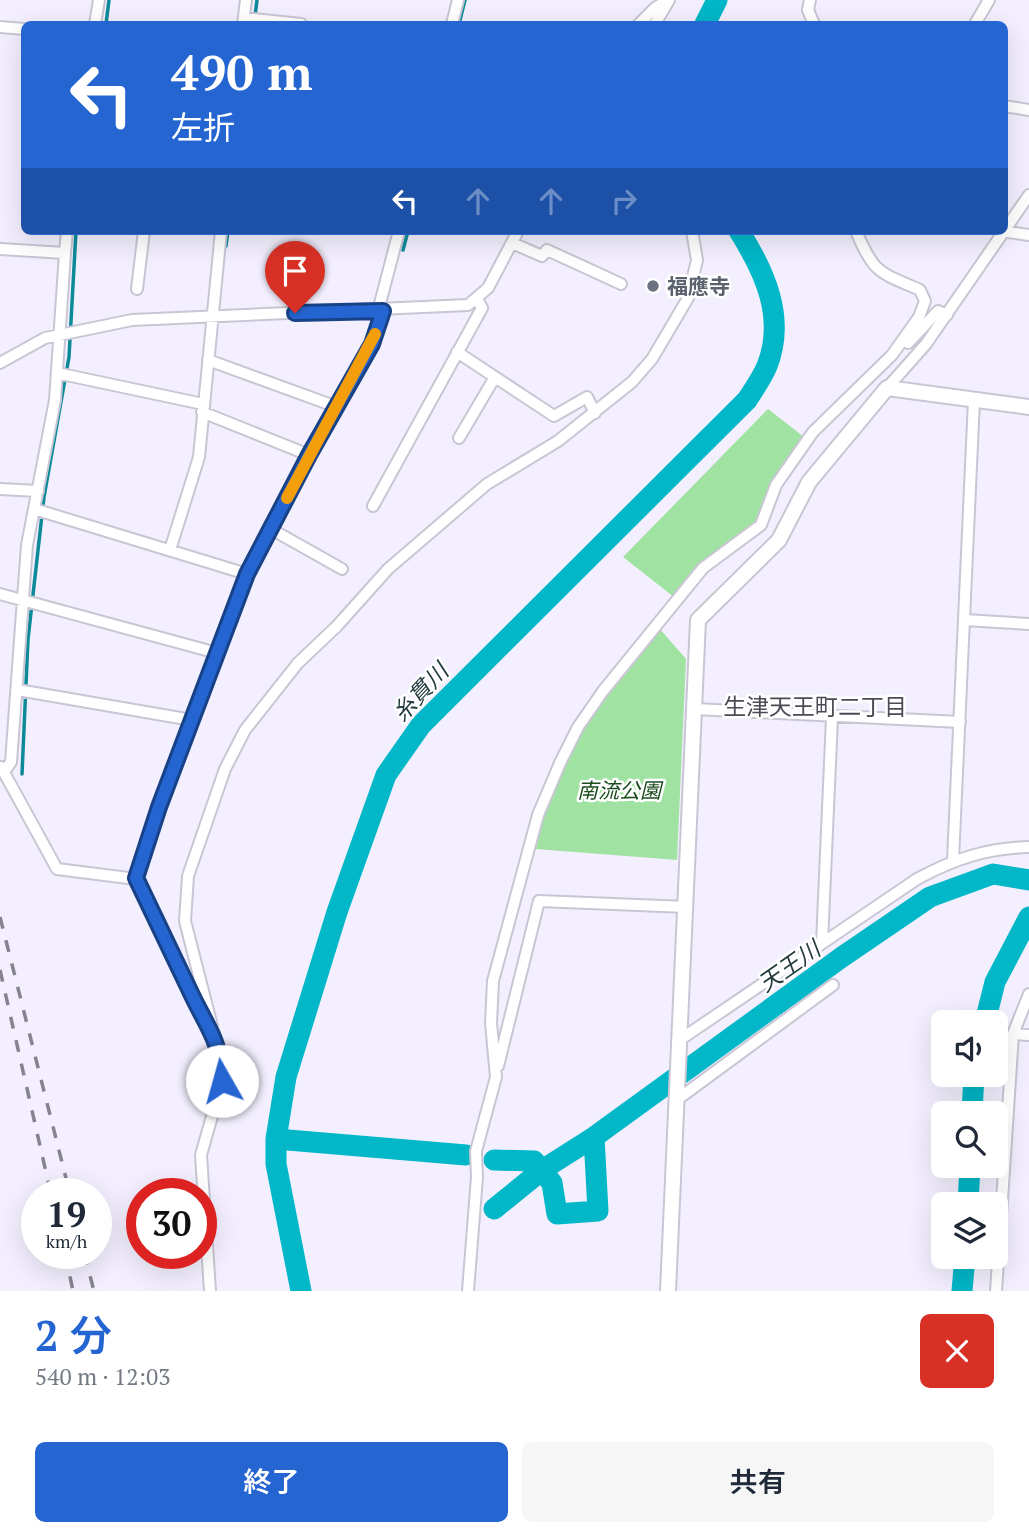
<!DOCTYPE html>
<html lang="ja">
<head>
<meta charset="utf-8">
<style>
  :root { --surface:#fff; --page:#f6f6f7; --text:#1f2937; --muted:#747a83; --accent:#2565d1 }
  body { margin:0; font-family:"PT Serif","Noto Sans JP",serif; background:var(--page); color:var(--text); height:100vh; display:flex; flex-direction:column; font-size:26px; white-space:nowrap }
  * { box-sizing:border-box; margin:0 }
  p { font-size:23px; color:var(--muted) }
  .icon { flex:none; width:38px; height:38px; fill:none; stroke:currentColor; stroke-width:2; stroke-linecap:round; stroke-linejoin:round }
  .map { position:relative; height:1291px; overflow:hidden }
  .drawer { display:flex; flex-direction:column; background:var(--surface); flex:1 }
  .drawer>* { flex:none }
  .banner { position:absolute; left:21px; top:21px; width:987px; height:214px; border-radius:10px; box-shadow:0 7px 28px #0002; background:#2565d1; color:#fff; overflow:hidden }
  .controls { position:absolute; left:931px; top:1010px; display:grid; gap:14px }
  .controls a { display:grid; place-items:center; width:77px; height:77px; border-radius:10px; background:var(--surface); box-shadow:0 7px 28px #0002; font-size:35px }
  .speed { position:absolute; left:21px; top:1178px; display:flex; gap:14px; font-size:35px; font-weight:700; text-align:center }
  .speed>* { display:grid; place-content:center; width:91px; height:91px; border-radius:50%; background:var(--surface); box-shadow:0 7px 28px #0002; line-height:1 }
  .speed small { font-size:18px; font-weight:400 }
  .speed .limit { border:10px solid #d22; background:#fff; color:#111 }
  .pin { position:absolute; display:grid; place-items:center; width:60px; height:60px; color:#fff; margin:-72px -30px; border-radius:50% 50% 50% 0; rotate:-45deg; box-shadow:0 0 7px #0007 }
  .pin .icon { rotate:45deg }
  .me { position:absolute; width:77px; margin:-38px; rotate:353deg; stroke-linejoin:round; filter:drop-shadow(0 0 5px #0008) }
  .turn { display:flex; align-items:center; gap:24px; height:147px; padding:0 35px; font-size:32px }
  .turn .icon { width:91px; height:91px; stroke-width:2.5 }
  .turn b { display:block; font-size:49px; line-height:60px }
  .lanes { display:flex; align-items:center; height:66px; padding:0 35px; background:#0003; justify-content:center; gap:35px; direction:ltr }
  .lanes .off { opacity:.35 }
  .round { display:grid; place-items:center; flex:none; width:74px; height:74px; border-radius:10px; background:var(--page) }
  .head { display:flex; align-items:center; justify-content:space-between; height:119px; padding:0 35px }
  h1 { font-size:42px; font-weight:600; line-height:52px; color:var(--accent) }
  .primary-button { display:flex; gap:14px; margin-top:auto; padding:14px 35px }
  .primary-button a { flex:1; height:80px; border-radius:10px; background:var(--accent); color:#fff; font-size:28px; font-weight:600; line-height:80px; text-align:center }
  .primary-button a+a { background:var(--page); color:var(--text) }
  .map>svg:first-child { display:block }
  .green { fill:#a0e2a1 }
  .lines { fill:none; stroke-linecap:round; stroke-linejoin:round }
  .stream { stroke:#0c8a98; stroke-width:3.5 }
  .river { stroke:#01b7c8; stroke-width:21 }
  .minor-casing { stroke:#c9c6d4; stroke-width:14 }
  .tertiary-casing { stroke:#c9c6d4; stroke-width:18 }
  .minor { stroke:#fff; stroke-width:10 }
  .tertiary { stroke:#fff; stroke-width:14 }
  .rail { stroke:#86838e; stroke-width:3.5; stroke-dasharray:12 12; stroke-linecap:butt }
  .route-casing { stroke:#184288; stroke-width:18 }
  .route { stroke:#2565d1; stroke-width:12 }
  .slow { stroke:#f59e0b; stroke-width:12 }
  .worship-dot { fill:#6b7280; stroke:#fff; stroke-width:2.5 }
  .labels { text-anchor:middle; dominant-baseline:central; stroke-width:5; stroke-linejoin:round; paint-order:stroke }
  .worship-label { font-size:21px; font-weight:bold; fill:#5b616d; stroke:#fff; text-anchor:start }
  .park-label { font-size:21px; font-style:italic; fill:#1c4d1f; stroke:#fff }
  .water-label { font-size:23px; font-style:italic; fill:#243c3f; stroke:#fff }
  .neighbourhood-label { font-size:23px; fill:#4d4a56; stroke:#fff }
</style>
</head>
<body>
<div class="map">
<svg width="1029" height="1291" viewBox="0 0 1029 1291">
  <rect width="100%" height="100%" fill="#f3effe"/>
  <path class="green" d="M 768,409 L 804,437 L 773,482 L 761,517 L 698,568 L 674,597 L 623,557 Z
    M 659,628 L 686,659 L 677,860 L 536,849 C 552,761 603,695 659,628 Z"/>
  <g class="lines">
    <path class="stream" d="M 106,24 L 109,0
      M 254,24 L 257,0
      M 459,24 L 465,0
      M 226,246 L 228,231
      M 403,250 L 408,231
      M 22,774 L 28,639 L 44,497 L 69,357 L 76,231"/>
    <path class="river" d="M 705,24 L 717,0
      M 985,1022 L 995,982 L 1029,917
      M 972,1113 L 974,1074
      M 276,1139 L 466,1155
      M 494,1160 L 534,1161 L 552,1183 L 557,1214 L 598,1211 L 594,1137
      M 968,1204 L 970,1166
      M 494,1209 L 542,1170 L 594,1137 L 842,957 L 930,897 L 993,874 L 1029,880
      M 301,1291 L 276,1164 L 276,1139 L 286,1077 L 337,912 L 386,775 L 421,725 L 747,400 C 754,389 762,378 767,366 C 786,318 765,272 739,231
      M 962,1291 L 965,1256"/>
    <defs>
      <path id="minor" d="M 810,0 L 808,10 L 814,24
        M 244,18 L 301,24
        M 95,24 L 99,0
        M 243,24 L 246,0
        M 452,24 L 458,0
        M 639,24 L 655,8 L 668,0
        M 655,24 L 669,0
        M 975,24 L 989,0
        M 0,27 L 24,29
        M 1004,106 L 1029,110
        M 1001,231 L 1029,235
        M 512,243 L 542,256 L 547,250 L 621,284
        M 0,249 L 65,253 L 55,400 L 27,545 L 11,762 L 4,772
        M 65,253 L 67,231
        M 137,289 L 144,231
        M 378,311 L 399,231
        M 908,343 L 938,311 L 947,315
        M 457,352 L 554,416 L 587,397 L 595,413
        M 208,360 L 337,407
        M 0,363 L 45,338 L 132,320 L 468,305 L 488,288 L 518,231
        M 57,373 L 203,404
        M 887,388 L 926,344 L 1029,195
        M 202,412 L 309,455
        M 459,438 L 495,377
        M 0,489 L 38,491
        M 373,506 L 482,308 L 477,299
        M 34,509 L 247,574
        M 271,529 L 342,569
        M 170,550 L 199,457 L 221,231
        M 0,594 L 217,653
        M 965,620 L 1029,624
        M 18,690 L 192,720
        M 695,709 L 960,722
        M 1,767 L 57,869 L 136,879
        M 953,860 L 974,400
        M 822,943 L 832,718
        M 212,1026 L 185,921 L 188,876 L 225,769 L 245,730 L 298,663 L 337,626 L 388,569 L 487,484 L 558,441 L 632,382 L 652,359 L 688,298 L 697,260 L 692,231
        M 1013,1034 L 1029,1035
        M 681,1039 L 917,879 C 954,859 987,848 1029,847
        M 498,1066 L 539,901 L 687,907
        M 678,1099 L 833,985
        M 210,1291 L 201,1155 L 222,1081 L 221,1061 L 214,1033 L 200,1012 L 136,879 L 159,807 L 247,574 L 309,455 L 372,344 L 383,311
        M 468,1291 L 477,1177 L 476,1151 L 496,1077 L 491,1023 L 493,981 L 538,815 L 560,763 L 578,727 L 603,691 L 703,568 L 761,525 L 776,485 L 813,432 L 892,355 L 919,317 L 925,301 L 920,290 C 879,272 874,274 856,231
        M 996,1291 L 1013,1034 L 1029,994"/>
      <path id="tertiary" d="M 668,1291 L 698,620 L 779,540 L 809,482 L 887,388 L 1029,407"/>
    </defs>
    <use href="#minor" class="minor-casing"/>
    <use href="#tertiary" class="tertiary-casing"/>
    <use href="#minor" class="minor"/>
    <use href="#tertiary" class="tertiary"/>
    <path class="rail" d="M 0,917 L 70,1194
      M 0,970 L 51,1194
      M 65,1253 L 73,1291
      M 84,1253 L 94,1291"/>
  </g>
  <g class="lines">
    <defs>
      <path id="route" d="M 222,1081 C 221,1040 206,1026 190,991 C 172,954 154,916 136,878 L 159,807 L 247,574 L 309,455 L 372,344 L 383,311 L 295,313"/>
    </defs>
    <use href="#route" class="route-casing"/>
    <use href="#route" class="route"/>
    <path class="slow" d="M 287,498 L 375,334"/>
  </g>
  <circle class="worship-dot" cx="653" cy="286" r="7"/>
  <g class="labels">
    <g class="worship-label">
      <text x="667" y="286">福應寺</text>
    </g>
    <g class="park-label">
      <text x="619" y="790">南流公園</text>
    </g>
    <g class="water-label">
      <text transform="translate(420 692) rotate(-47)">糸貫川</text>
      <text transform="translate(789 966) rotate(-35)">天王川</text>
    </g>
    <g class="neighbourhood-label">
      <text x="815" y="706">生津天王町二丁目</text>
    </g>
  </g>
</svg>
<div class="controls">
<a><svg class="icon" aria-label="sound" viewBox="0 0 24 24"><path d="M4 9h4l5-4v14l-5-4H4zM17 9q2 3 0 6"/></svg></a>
<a><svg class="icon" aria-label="search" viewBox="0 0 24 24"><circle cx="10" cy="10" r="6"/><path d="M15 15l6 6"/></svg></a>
<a><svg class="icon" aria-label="layers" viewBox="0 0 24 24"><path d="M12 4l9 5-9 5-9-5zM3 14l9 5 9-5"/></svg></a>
</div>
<div class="speed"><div>19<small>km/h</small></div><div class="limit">30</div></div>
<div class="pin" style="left:295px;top:313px;background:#d93025"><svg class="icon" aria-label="arrive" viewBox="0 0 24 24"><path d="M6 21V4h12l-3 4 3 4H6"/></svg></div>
<svg class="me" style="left:222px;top:1081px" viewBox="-20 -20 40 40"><circle r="19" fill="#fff"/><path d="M0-13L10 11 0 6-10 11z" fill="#2565d1"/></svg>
<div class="banner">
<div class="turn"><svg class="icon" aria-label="left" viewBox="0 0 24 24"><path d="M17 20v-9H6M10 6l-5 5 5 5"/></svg><div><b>490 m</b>左折</div></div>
<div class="lanes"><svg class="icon" aria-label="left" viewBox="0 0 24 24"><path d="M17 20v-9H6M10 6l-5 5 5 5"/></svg><svg class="icon off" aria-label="ahead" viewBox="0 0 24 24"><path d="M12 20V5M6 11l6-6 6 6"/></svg><svg class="icon off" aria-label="ahead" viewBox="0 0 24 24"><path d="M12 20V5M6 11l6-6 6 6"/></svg><svg class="icon off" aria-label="right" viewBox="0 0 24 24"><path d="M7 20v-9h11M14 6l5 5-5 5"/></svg></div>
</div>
</div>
<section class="drawer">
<div class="head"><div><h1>2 分</h1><p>540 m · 12:03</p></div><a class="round" style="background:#d93025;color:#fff"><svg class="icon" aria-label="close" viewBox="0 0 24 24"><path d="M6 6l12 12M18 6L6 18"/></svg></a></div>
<div class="primary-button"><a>終了</a><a>共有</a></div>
</section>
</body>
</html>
